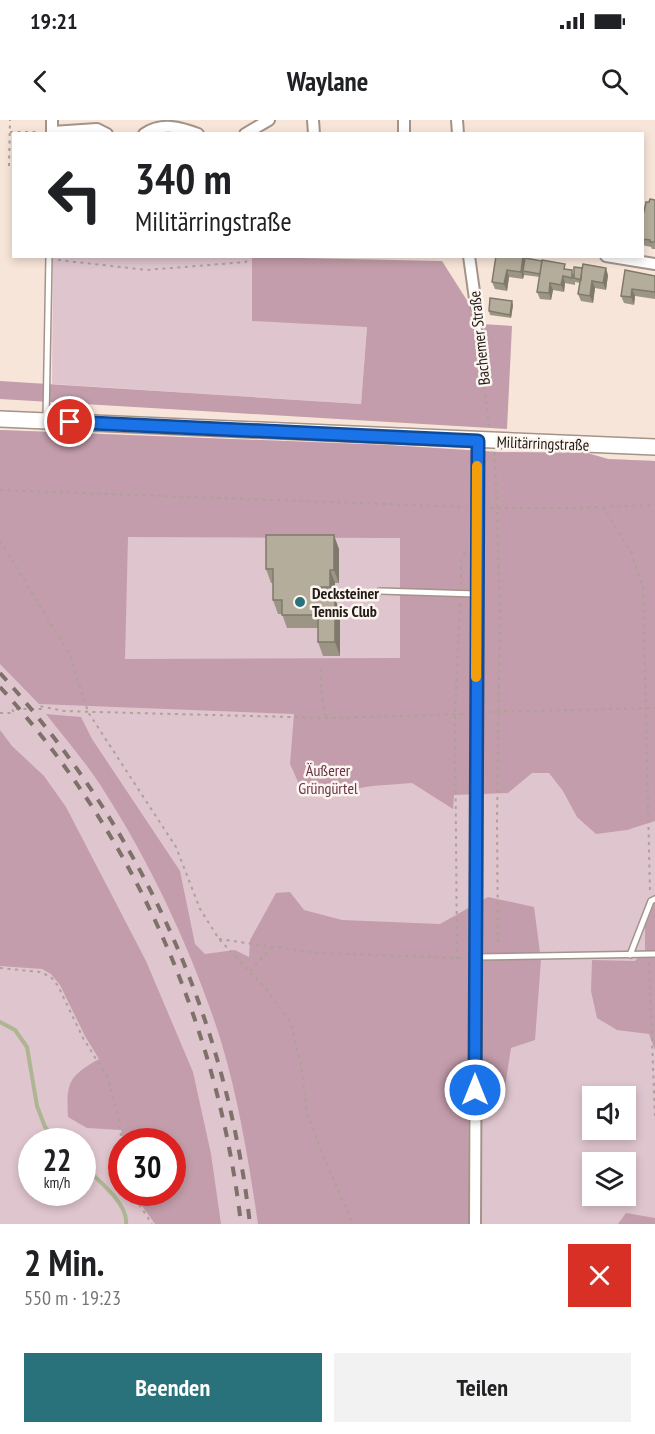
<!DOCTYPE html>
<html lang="de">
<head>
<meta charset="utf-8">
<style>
  :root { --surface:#fff; --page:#f2f2f2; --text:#202124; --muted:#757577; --accent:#29717b }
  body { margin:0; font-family:"PT Sans Narrow",sans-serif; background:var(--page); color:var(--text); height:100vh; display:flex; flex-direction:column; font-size:22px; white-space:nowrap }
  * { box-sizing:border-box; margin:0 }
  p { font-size:20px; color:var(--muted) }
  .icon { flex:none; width:33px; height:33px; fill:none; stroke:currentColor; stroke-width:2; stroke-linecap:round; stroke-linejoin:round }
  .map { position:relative; height:1104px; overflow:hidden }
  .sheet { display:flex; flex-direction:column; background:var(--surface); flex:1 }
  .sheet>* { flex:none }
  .guide { position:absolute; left:12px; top:12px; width:632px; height:126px; border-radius:0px; box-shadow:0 3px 9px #0003; background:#fff; color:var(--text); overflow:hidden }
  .fabs { position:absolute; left:582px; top:966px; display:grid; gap:12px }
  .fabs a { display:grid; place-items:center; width:54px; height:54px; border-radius:0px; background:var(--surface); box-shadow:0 3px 9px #0003; font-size:30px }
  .speed { position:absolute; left:18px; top:1008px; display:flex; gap:12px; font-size:30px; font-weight:700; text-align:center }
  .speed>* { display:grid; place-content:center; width:78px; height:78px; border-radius:50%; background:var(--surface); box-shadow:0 3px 9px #0003; line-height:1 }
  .speed small { font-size:15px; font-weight:400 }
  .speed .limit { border:9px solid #d22; background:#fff; color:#111 }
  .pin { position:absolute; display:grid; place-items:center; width:51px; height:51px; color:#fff; margin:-26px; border:3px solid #fff; border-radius:50%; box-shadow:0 2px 6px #0007 }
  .me { position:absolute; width:66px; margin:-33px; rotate:0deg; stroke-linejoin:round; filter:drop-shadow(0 0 4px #0008) }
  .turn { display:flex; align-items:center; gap:21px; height:126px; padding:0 24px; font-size:27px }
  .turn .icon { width:78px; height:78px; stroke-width:2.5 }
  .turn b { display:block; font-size:42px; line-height:51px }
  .round { display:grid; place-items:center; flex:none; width:63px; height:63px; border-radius:0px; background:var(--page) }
  .headline { display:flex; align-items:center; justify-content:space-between; height:102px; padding:0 24px }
  h1 { font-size:36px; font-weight:700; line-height:45px }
  .button { display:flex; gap:12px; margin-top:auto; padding:12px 24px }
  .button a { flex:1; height:69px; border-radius:0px; background:var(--accent); color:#fff; font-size:24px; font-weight:700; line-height:69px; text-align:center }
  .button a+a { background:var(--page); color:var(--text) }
  .status { display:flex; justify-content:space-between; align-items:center; height:42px; padding:0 30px; background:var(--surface); direction:ltr }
  .status svg { height:16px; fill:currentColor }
  header { display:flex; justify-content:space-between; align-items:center; height:78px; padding:0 24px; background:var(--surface); font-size:27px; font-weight:700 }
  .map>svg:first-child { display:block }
  .green { fill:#dfc5ce; fill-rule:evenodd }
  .forest { fill:#c39dab; fill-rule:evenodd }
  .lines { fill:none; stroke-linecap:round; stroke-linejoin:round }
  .stream { stroke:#aeb592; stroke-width:4 }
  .lane-casing { stroke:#a49388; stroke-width:8 }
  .street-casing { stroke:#a49388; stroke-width:14 }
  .secondary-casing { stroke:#a49388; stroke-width:18 }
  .path { stroke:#afa197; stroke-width:2; stroke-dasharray:3 4.5; stroke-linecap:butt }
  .lane { stroke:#fff; stroke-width:5 }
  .street { stroke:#fff; stroke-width:10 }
  .secondary { stroke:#fff; stroke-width:15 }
  .rail { stroke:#7d716a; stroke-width:4; stroke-dasharray:10 10; stroke-linecap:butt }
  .wall { fill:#9c9585 }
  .shaded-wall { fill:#7f796c }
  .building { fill:#b5ad9b; stroke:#7f796c; stroke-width:1.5 }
  .route-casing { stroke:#114b97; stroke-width:15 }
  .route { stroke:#1a73e8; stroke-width:10 }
  .slow { stroke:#f59e0b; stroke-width:10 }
  .poi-dot { fill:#29717b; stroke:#fdf5f0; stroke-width:2 }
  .labels { text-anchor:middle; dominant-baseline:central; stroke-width:5; stroke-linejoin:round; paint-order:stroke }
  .street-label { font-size:16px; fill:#211b17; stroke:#fdf5f0 }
  .poi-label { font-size:16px; font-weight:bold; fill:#211b17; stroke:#fdf5f0; text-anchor:start }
  .park-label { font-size:16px; fill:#673449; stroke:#fdf5f0 }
</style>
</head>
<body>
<div class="status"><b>19:21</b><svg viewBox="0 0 49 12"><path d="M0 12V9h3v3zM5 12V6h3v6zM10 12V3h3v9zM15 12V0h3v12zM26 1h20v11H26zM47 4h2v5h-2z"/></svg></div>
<header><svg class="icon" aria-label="back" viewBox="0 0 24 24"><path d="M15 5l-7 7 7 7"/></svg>Waylane<svg class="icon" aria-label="search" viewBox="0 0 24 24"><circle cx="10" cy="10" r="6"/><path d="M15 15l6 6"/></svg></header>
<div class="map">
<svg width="655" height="1104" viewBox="0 0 655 1104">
  <rect width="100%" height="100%" fill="#f8e5d9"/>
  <path class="green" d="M 53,137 L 252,137 L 252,200 L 367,206 L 361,284 L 52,264 Z
    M 0,310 L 387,325 L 498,332 L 587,333 L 608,339 L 655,341 L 655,1104 L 0,1104 ZM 592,976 L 626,976 L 626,1010 L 592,1010 ZM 32,1022 L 82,1022 L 82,1072 L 32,1072 ZM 122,1022 L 172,1022 L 172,1072 L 122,1072 ZM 592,1042 L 626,1042 L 626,1076 L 592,1076 Z"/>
  <path class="forest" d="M 252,137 L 442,141 L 482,204 L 512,206 L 507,309 L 0,279 L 0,261 L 361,284 L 367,207 L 252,201 Z
    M 0,310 L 387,325 L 498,332 L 587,333 L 608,339 L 655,341 L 655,701 L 627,710 L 596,714 L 577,697 L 563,671 L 549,653 L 532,653 L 508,673 L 454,675 L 453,689 L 412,663 L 372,666 L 330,673 L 303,673 L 290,644 L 294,594 L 39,584 L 0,544 ZM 128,417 L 400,418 L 400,538 L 125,539 Z
    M 46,594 L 81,597 L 92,619 L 180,751 L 195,824 L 205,834 L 235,830 L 249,837 L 250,820 L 276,773 L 290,772 L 304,790 L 342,800 L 440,804 L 488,777 L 534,787 L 541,840 L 535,920 L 511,928 L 504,973 L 468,977 L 469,1104 L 258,1104 C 249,1043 239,981 221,921 C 195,838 153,748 106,674 C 89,646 67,621 46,594 Z
    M 0,610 L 12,626 L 44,656 L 66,687 L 146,841 L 193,952 L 211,1034 L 221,1104 L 155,1104 L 133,1073 L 172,1072 L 172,1022 L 123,1021 L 121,1010 L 87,1008 L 68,997 C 66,962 69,956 99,939 L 85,916 L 60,865 L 51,854 L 42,849 L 0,846 Z
    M 655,782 L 655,930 L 649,914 L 617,910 L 597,898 L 591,871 L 592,840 L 635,841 L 645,830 L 645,807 Z
    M 626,1093 L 655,1098 L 655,1104 L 618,1104 Z"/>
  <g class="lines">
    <path class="stream" d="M 0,902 L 15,910 L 27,927 L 37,986 L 45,1007 L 59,1022
      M 82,1045 C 96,1058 129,1084 126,1104"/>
    <defs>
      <path id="lane" d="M 476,186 L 481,235
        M 46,300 L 49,136
        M 380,471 L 476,474
        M 630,835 L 651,781 L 655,779
        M 477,837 L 655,834"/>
      <path id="street" d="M 52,0 L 52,12 L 97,9 L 107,14
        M 313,0 L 314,14
        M 404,0 L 404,14
        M 457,0 L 458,14
        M 144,14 C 161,2 180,7 198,14
        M 245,14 L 269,0
        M 469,136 L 476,186
        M 606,136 L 655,144
        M 475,1104 L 478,321"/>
      <path id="secondary" d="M 0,299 L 655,327"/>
    </defs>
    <use href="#lane" class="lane-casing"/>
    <use href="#street" class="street-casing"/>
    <use href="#secondary" class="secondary-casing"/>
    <path class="path" d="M 10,12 L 40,12
      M 9,46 L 10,0
      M 58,140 L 147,150 L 246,142 L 247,136
      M 482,244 L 489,306
      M 495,332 L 500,490 L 497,701 L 498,828
      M 0,370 L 466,387
      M 603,387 L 631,432 L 643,468 L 650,773
      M 490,388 L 570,388 L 655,385
      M 0,421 L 70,535 L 88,592 L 176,727 L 200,789 L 219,819 L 268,871 L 291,904 L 302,951 L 306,988 L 319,1026 L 353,1104
      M 461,465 L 461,439 L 465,433
      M 321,549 L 321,571 L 326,598
      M 489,592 L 655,588
      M 0,593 L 14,593 L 12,589 L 41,589 L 39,586 L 64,591 L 96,592 L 329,598 L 465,594
      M 219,819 L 316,833 L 464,838
      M 457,839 L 455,594 L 460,483
      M 649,843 L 655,997
      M 0,848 L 40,852 L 51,857 L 58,866 L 83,918 L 108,958 L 119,1001 L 122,1024
      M 250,851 L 272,827
      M 131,1072 L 152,1104"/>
    <use href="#lane" class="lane"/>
    <use href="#street" class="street"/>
    <use href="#secondary" class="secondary"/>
    <path class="rail" d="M 0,553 C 141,709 226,895 250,1104
      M 0,567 C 135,715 218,906 241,1104"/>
  </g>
  <path class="wall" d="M 655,80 L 655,129 L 652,129 L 651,127 L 642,125 L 642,93 L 644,92 L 649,82 Z
    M 496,136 L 524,136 L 525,139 L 566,149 L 574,154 L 608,155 L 606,170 L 595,168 L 593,183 L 581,181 L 578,174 L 580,163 L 575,162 L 575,165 L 565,163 L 564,172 L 553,170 L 551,180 L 540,179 L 537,172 L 540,157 L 524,155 L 523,159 L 509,157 L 507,171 L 495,169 L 492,162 Z
    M 655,156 L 655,179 L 635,176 L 634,185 L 624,183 L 621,176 Z
    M 513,185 L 511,198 L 490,195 L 489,191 Z
    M 339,429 L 339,463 L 335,463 L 335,479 L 340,492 L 340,536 L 323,536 L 318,522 L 318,508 L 287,508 L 282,494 L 278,494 L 273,480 L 273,463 L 271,463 L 266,449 Z"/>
  <path class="shaded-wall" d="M 523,136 L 526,142 L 523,151 L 524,155 L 523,159 L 521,152 Z
    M 606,148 L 608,155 L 606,170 L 603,163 Z
    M 507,150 L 509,157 L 507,171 L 504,164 Z
    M 563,156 L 565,163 L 564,172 L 561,165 Z
    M 592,161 L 595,168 L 593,183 L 590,176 Z
    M 550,163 L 553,170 L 551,180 L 549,173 Z
    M 632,169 L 635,176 L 634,185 L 631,177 Z
    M 512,181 L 513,185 L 511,198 L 510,195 Z
    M 334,415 L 339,429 L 339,463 L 334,450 Z
    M 330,450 L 335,463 L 335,479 L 340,492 L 340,536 L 335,522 L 335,479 L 330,467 Z
    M 318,467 L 323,481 L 318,478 Z"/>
  <path class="building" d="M 650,79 L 655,80 L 655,122 L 650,122 L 650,120 L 642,119 L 642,93 L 644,92 L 646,82 L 649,82 Z
    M 496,136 L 523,136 L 521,152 L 507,150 L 504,164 L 492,162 Z
    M 525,138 L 542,141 L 540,154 L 523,151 Z
    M 542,140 L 565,144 L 564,149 L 572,150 L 572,158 L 563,156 L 561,165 L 550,163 L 549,173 L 537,172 Z
    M 583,144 L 606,148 L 603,163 L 592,161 L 590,176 L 578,174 Z
    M 574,147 L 582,148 L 581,160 L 574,158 Z
    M 625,150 L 655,156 L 655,172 L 632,169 L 631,177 L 621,176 Z
    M 490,178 L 512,181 L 510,195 L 489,191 Z
    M 266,415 L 334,415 L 334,450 L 330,450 L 330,467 L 318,467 L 318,478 L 335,478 L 335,522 L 318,522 L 318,495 L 282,495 L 282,480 L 273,480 L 273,449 L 266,449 Z"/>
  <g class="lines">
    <defs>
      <path id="route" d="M 70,302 L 478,321 L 475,970"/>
    </defs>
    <use href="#route" class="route-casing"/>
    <use href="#route" class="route"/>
    <path class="slow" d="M 476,557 L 477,346"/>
  </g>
  <circle class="poi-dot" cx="300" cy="482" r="6"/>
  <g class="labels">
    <g class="street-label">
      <text transform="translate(479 218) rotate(-96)">Bachemer Straße</text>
      <text transform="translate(543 323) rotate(2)">Militärringstraße</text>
    </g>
    <g class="poi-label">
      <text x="312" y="473">Decksteiner<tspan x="312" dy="18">Tennis Club</tspan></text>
    </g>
    <g class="park-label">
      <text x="328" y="650">Äußerer<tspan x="328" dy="18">Grüngürtel</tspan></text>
    </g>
  </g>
</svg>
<div class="fabs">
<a><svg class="icon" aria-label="sound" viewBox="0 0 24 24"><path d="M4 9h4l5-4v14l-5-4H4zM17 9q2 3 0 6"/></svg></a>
<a><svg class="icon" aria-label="layers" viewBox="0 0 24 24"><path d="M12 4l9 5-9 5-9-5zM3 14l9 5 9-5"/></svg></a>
</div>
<div class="speed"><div>22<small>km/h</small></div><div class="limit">30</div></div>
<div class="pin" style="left:70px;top:302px;background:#d93025"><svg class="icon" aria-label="arrive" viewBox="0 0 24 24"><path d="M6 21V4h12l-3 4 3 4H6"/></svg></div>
<svg class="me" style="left:475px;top:970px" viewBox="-20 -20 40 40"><circle r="17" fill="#1a73e8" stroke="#fff" stroke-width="3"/><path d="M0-11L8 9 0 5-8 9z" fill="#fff"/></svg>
<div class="guide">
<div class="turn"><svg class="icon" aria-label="left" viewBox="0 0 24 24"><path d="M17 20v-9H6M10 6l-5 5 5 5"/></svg><div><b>340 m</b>Militärringstraße</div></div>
</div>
</div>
<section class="sheet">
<div class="headline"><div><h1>2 Min.</h1><p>550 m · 19:23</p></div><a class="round" style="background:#d93025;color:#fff"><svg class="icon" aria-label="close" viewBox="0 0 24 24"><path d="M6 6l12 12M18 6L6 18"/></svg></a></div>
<div class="button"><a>Beenden</a><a>Teilen</a></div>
</section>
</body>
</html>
